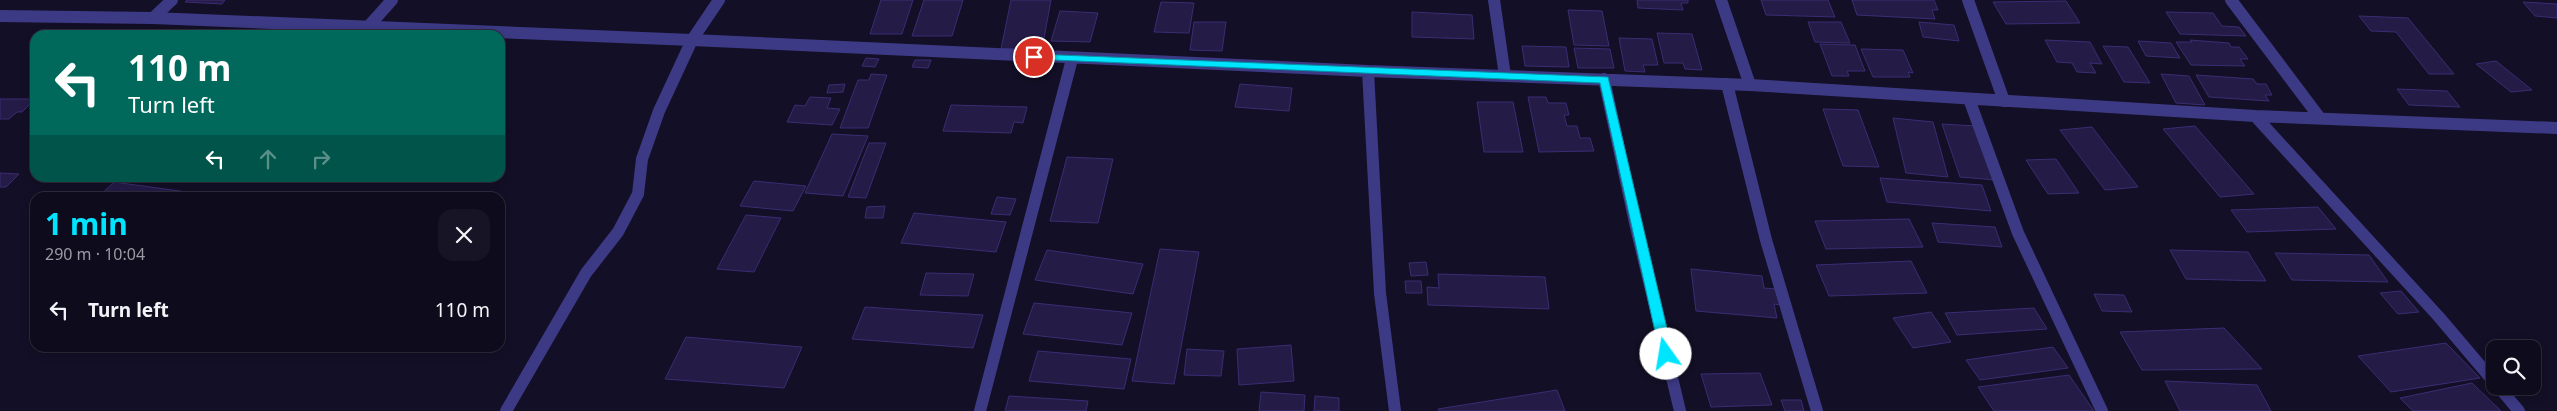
<!DOCTYPE html>
<html lang="en">
<head>
<meta charset="utf-8">
<style>
  :root { --surface:#0e0b1c; --page:#171425; --text:#f1f3f6; --muted:#9b9ba3; --line:#2e2b3b; --accent:#00e5ff }
  body { margin:0; font-family:"Noto Sans",sans-serif; background:var(--page); color:var(--text); height:100vh; display:flex; flex-direction:column; font-size:19px; white-space:nowrap }
  * { box-sizing:border-box; margin:0 }
  p { font-size:16px; color:var(--muted) }
  .icon { flex:none; width:28px; height:28px; fill:none; stroke:currentColor; stroke-width:2; stroke-linecap:round; stroke-linejoin:round }
  .map { position:relative; flex:1; overflow:hidden }
  .side { position:absolute; left:30px; top:192px; width:475px; height:160px; display:flex; flex-direction:column; background:var(--surface); border-radius:15px; box-shadow:0 2px 8px #0003,0 0 0 1px var(--line) }
  .side>* { flex:none }
  .banner { position:absolute; left:30px; top:30px; width:475px; height:152px; border-radius:15px; box-shadow:0 2px 8px #0003,0 0 0 1px var(--line); background:#00695c; color:#fff; overflow:hidden }
  .buttons { position:absolute; left:2486px; top:340px; display:grid; gap:10px }
  .buttons a { display:grid; place-items:center; width:55px; height:55px; border-radius:10px; background:var(--surface); box-shadow:0 2px 8px #0003,0 0 0 1px var(--line); font-size:25px }
  .pin { position:absolute; display:grid; place-items:center; width:42px; height:42px; color:#fff; margin:-21px; border:2px solid #fff; border-radius:50%; box-shadow:0 1px 5px #0007 }
  .me { position:absolute; width:55px; margin:-28px; rotate:347deg; stroke-linejoin:round; filter:drop-shadow(0 0 4px #0008) }
  .turn { display:flex; align-items:center; gap:18px; height:105px; padding:0 15px; font-size:22px }
  .turn .icon { width:65px; height:65px; stroke-width:2.5 }
  .turn b { display:block; font-size:35px; line-height:42px }
  .lanes { display:flex; align-items:center; height:48px; padding:0 15px; background:#0003; justify-content:center; gap:25px; direction:ltr }
  .lanes .off { opacity:.35 }
  .round { display:grid; place-items:center; flex:none; width:52px; height:52px; border-radius:15px; background:var(--page) }
  .overview { display:flex; align-items:center; justify-content:space-between; height:85px; padding:0 15px }
  h1 { font-size:30px; font-weight:700; line-height:38px; color:var(--accent) }
  ul { padding:0; list-style:none }
  li { display:flex; align-items:center; gap:15px; height:65px; padding:0 15px }
  li div { flex:1 }
  li b { display:block; font-size:19px }
  li em { font-style:normal }
  .map>svg:first-child { display:block }
  .building { fill:#241b47; stroke:#3b2d73 }
  .lines { fill:none; stroke-linecap:round; stroke-linejoin:round }
  .minor { stroke:#3d3a85; stroke-width:12 }
  .route { fill:#00e5ff; stroke:#0095a6 }
</style>
</head>
<body>
<div class="map">
<svg width="2557" height="411" viewBox="0 0 2557 411">
  <rect width="100%" height="100%" fill="#130f26"/>
  <path class="building" d="M 187,0 L 225,0 L 222,4 L 185,2 Z
    M 881,0 L 913,0 L 902,34 L 870,34 Z
    M 924,0 L 963,0 L 952,36 L 912,36 Z
    M 1011,0 L 1051,0 L 1042,49 L 1001,49 Z
    M 1637,0 L 1688,0 L 1688,3 L 1681,3 L 1683,10 L 1638,8 Z
    M 1761,0 L 1828,0 L 1835,17 L 1766,15 Z
    M 1852,0 L 1934,0 L 1938,10 L 1932,10 L 1935,19 L 1857,15 Z
    M 2066,1 L 2080,23 L 2006,24 L 1993,2 Z
    M 1161,2 L 1194,3 L 1189,33 L 1154,32 Z
    M 2523,2 L 2557,4 L 2557,18 L 2535,16 Z
    M 1568,10 L 1602,11 L 1609,46 L 1574,45 Z
    M 1060,11 L 1098,13 L 1090,42 L 1051,41 Z
    M 1412,12 L 1472,15 L 1474,39 L 1412,37 Z
    M 2166,12 L 2213,13 L 2222,26 L 2239,27 L 2246,36 L 2180,34 Z
    M 2359,16 L 2408,18 L 2454,74 L 2429,74 L 2396,32 L 2371,31 Z
    M 1194,22 L 1226,22 L 1222,51 L 1190,50 Z
    M 1808,22 L 1841,22 L 1850,43 L 1815,42 Z
    M 1919,22 L 1954,25 L 1959,41 L 1923,37 Z
    M 1657,33 L 1692,34 L 1702,70 L 1685,69 L 1683,63 L 1664,63 Z
    M 1619,38 L 1652,39 L 1658,65 L 1643,65 L 1645,72 L 1625,71 Z
    M 2045,40 L 2090,42 L 2102,64 L 2090,63 L 2096,73 L 2077,72 L 2072,63 L 2057,62 Z
    M 2190,40 L 2229,43 L 2231,47 L 2239,47 L 2248,59 L 2240,59 L 2245,66 L 2191,65 L 2176,42 L 2192,42 Z
    M 2138,41 L 2171,43 L 2180,58 L 2146,56 Z
    M 1820,44 L 1855,45 L 1865,71 L 1847,71 L 1849,76 L 1832,76 Z
    M 1522,46 L 1566,47 L 1569,67 L 1525,66 Z
    M 2103,46 L 2128,47 L 2150,83 L 2124,82 Z
    M 1574,48 L 1610,49 L 1614,68 L 1578,68 Z
    M 1861,49 L 1903,50 L 1913,73 L 1908,72 L 1910,77 L 1873,77 Z
    M 866,58 L 879,59 L 875,67 L 862,66 Z
    M 915,60 L 931,60 L 928,68 L 912,67 Z
    M 2496,61 L 2532,90 L 2511,92 L 2476,64 Z
    M 871,74 L 887,75 L 868,128 L 840,128 L 858,80 L 869,80 Z
    M 2161,74 L 2189,76 L 2205,105 L 2176,103 Z
    M 2196,75 L 2253,79 L 2257,84 L 2266,84 L 2272,95 L 2265,95 L 2269,101 L 2209,97 Z
    M 845,84 L 843,92 L 827,93 L 829,85 Z
    M 1240,84 L 1292,88 L 1289,111 L 1235,107 Z
    M 2397,89 L 2447,91 L 2460,107 L 2409,105 Z
    M 810,97 L 831,98 L 827,108 L 840,109 L 832,125 L 787,122 L 795,105 L 805,106 Z
    M 1528,97 L 1546,97 L 1548,103 L 1566,103 L 1569,115 L 1564,115 L 1567,126 L 1577,126 L 1580,138 L 1590,138 L 1594,151 L 1539,152 Z
    M 0,99 L 35,99 L 22,112 L 17,112 L 9,119 L 0,119 Z
    M 1477,102 L 1513,102 L 1523,152 L 1484,152 Z
    M 951,105 L 1027,107 L 1023,123 L 1014,122 L 1011,133 L 943,131 Z
    M 1823,109 L 1858,110 L 1879,167 L 1843,166 Z
    M 1893,118 L 1933,122 L 1948,177 L 1906,173 Z
    M 1942,124 L 1976,126 L 1996,180 L 1960,177 Z
    M 2195,126 L 2254,194 L 2220,197 L 2163,129 Z
    M 2092,127 L 2138,187 L 2105,190 L 2060,130 Z
    M 832,134 L 868,136 L 843,196 L 805,193 Z
    M 869,143 L 886,143 L 866,198 L 848,197 Z
    M 1067,157 L 1113,159 L 1098,223 L 1050,221 Z
    M 2056,159 L 2079,193 L 2048,194 L 2026,160 Z
    M 0,173 L 19,174 L 6,187 L 0,187 Z
    M 1880,178 L 1982,185 L 1991,211 L 1887,202 Z
    M 754,181 L 806,186 L 793,211 L 740,206 Z
    M 114,182 L 194,193 L 189,198 L 97,198 Z
    M 997,197 L 1016,199 L 1010,215 L 991,214 Z
    M 885,206 L 883,218 L 865,218 L 867,207 Z
    M 2318,207 L 2336,229 L 2247,232 L 2231,210 Z
    M 914,213 L 1006,222 L 996,252 L 901,243 Z
    M 746,215 L 781,218 L 754,272 L 717,269 Z
    M 1909,219 L 1923,247 L 1826,249 L 1815,221 Z
    M 1932,223 L 1995,227 L 2002,247 L 1938,242 Z
    M 1160,249 L 1199,252 L 1174,384 L 1132,381 Z
    M 1047,250 L 1143,264 L 1133,294 L 1035,280 Z
    M 2170,250 L 2248,252 L 2266,281 L 2186,279 Z
    M 2275,253 L 2369,255 L 2388,282 L 2292,280 Z
    M 1911,261 L 1927,293 L 1829,296 L 1816,265 Z
    M 1426,262 L 1428,275 L 1411,276 L 1409,263 Z
    M 1691,269 L 1762,276 L 1764,288 L 1777,289 L 1780,305 L 1774,304 L 1777,318 L 1696,311 Z
    M 926,273 L 974,274 L 968,296 L 920,295 Z
    M 1438,274 L 1545,277 L 1549,309 L 1428,305 L 1427,287 L 1439,288 Z
    M 1405,281 L 1421,281 L 1422,293 L 1406,293 Z
    M 2401,291 L 2419,312 L 2398,314 L 2380,293 Z
    M 2094,294 L 2124,295 L 2132,312 L 2102,311 Z
    M 1034,303 L 1132,313 L 1122,345 L 1023,334 Z
    M 865,307 L 983,315 L 973,348 L 852,339 Z
    M 2034,308 L 2047,329 L 1957,335 L 1945,313 Z
    M 1931,312 L 1951,342 L 1913,348 L 1893,318 Z
    M 2224,328 L 2262,369 L 2142,370 L 2120,332 Z
    M 686,337 L 802,347 L 784,388 L 665,379 Z
    M 2446,343 L 2480,378 L 2391,392 L 2358,356 Z
    M 1291,345 L 1294,381 L 1239,385 L 1237,349 Z
    M 2053,347 L 2068,368 L 1980,380 L 1966,360 Z
    M 1187,349 L 1224,351 L 1221,376 L 1184,375 Z
    M 1038,351 L 1131,359 L 1124,389 L 1029,381 Z
    M 1760,373 L 1772,405 L 1711,407 L 1701,374 Z
    M 2069,375 L 2094,411 L 1994,411 L 1978,387 Z
    M 2165,381 L 2257,385 L 2271,411 L 2180,411 Z
    M 2472,383 L 2501,411 L 2413,411 L 2400,398 Z
    M 1557,390 L 1565,411 L 1439,411 L 1438,409 Z
    M 1261,392 L 1305,395 L 1304,411 L 1259,411 Z
    M 1009,396 L 1088,401 L 1086,411 L 1005,411 Z
    M 1315,396 L 1339,398 L 1339,411 L 1314,411 Z
    M 1781,400 L 1801,400 L 1804,411 L 1785,411 Z"/>
  <g class="lines">
    <path class="minor" d="M 719,0 L 692,40 L 1368,71
      M 1494,0 L 1505,76
      M 1721,0 L 1750,85
      M 1968,0 L 2004,101
      M 2231,0 L 2320,118
      M 0,16 L 153,18 L 692,40 L 659,111 L 642,159 L 638,194 L 618,232 L 586,273 L 506,411
      M 153,18 L 172,0
      M 367,28 L 392,0
      M 1604,79 L 1635,223 L 1680,411
      M 1727,84 L 1766,240 L 1817,411
      M 1969,99 L 2018,233 L 2102,411
      M 2495,383 L 2439,317 L 2255,116 L 2557,128
      M 2498,386 L 2519,411
      M 980,411 L 1072,59
      M 1395,411 L 1380,293 L 1368,71 L 1750,85 L 2255,116"/>
  </g>
  <path class="route" d="M 1034,54 L 1608,77 L 1673,354 L 1666,359 L 1660,354 L 1600,83 L 1030,59 L 1029,57 Z"/>
</svg>
<div class="buttons">
<a><svg class="icon" aria-label="search" viewBox="0 0 24 24"><circle cx="10" cy="10" r="6"/><path d="M15 15l6 6"/></svg></a>
</div>
<div class="pin" style="left:1034px;top:57px;background:#d93025"><svg class="icon" aria-label="arrive" viewBox="0 0 24 24"><path d="M6 21V4h12l-3 4 3 4H6"/></svg></div>
<svg class="me" style="left:1666px;top:354px" viewBox="-20 -20 40 40"><circle r="19" fill="#fff"/><path d="M0-13L10 11 0 6-10 11z" fill="#00e5ff"/></svg>
<div class="banner">
<div class="turn"><svg class="icon" aria-label="left" viewBox="0 0 24 24"><path d="M17 20v-9H6M10 6l-5 5 5 5"/></svg><div><b>110 m</b>Turn left</div></div>
<div class="lanes"><svg class="icon" aria-label="left" viewBox="0 0 24 24"><path d="M17 20v-9H6M10 6l-5 5 5 5"/></svg><svg class="icon off" aria-label="ahead" viewBox="0 0 24 24"><path d="M12 20V5M6 11l6-6 6 6"/></svg><svg class="icon off" aria-label="right" viewBox="0 0 24 24"><path d="M7 20v-9h11M14 6l5 5-5 5"/></svg></div>
</div>
<section class="side">
<div class="overview"><div><h1>1 min</h1><p>290 m · 10:04</p></div><a class="round"><svg class="icon" aria-label="close" viewBox="0 0 24 24"><path d="M6 6l12 12M18 6L6 18"/></svg></a></div>
<ul>
<li><svg class="icon" aria-label="left" viewBox="0 0 24 24"><path d="M17 20v-9H6M10 6l-5 5 5 5"/></svg><div><b>Turn left</b></div><em>110 m</em></li>
</ul>
</section>
</div>
</body>
</html>
